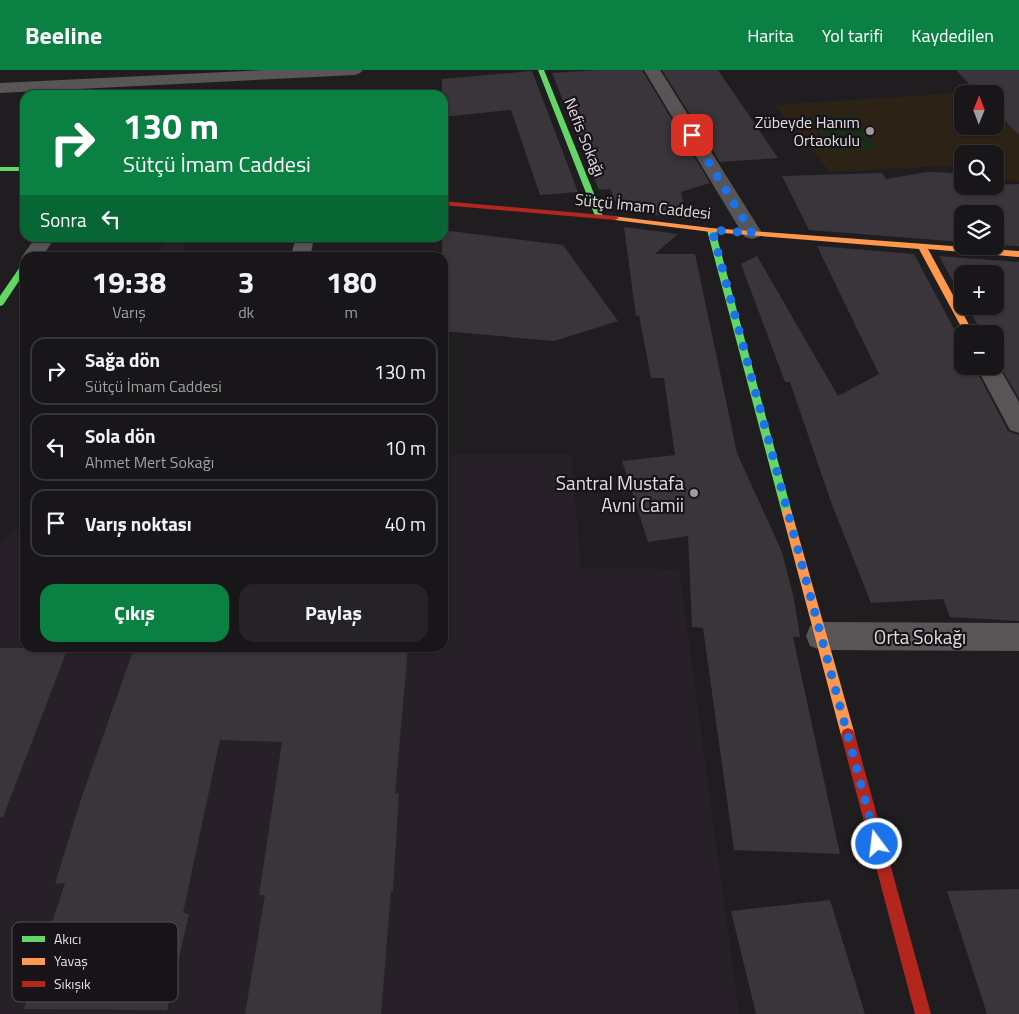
<!DOCTYPE html>
<html lang="tr">
<head>
<meta charset="utf-8">
<style>
  :root { --surface:#181618; --page:#252325; --text:#f1f3f6; --muted:#9f9fa2; --line:#363537; --accent:#0b8043 }
  body { margin:0; font-family:"Titillium Web",sans-serif; background:var(--page); color:var(--text); height:100vh; display:flex; flex-direction:column; font-size:19px; white-space:nowrap }
  * { box-sizing:border-box; margin:0 }
  p { font-size:16px; color:var(--muted) }
  .icon { flex:none; width:28px; height:28px; fill:none; stroke:currentColor; stroke-width:2; stroke-linecap:round; stroke-linejoin:round }
  .map { position:relative; flex:1; overflow:hidden }
  .side { position:absolute; left:20px; top:182px; width:428px; height:400px; display:flex; flex-direction:column; background:var(--surface); border-radius:15px; box-shadow:0 1px 4px #0004,0 0 0 1px var(--line) }
  .side>* { flex:none }
  .top-card { position:absolute; left:20px; top:20px; width:428px; height:152px; border-radius:15px; box-shadow:0 1px 4px #0004,0 0 0 1px var(--line); background:#0b8043; color:#fff; overflow:hidden }
  .needle { width:32px; rotate:1deg }
  .fabs { position:absolute; left:954px; top:15px; display:grid; gap:10px }
  .fabs a { display:grid; place-items:center; width:50px; height:50px; border-radius:10px; background:var(--surface); box-shadow:0 1px 4px #0004,0 0 0 1px var(--line); font-size:25px }
  .pin { position:absolute; display:grid; place-items:center; width:42px; height:42px; color:#fff; margin:-21px; border-radius:10px; box-shadow:0 2px 8px #0006 }
  .me { position:absolute; width:55px; margin:-28px; rotate:345deg; stroke-linejoin:round; filter:drop-shadow(0 0 4px #0008) }
  .turn { display:flex; align-items:center; gap:18px; height:105px; padding:0 20px; font-size:22px }
  .turn .icon { width:65px; height:65px; stroke-width:2.5 }
  .turn b { display:block; font-size:35px; line-height:42px }
  .then { display:flex; align-items:center; height:48px; padding:0 20px; background:#0003; gap:10px; font-size:19px }
  .eta { display:flex; justify-content:space-evenly; align-items:center; height:85px; text-align:center }
  .eta b { font-size:30px; font-weight:700; line-height:35px }
  .button { display:flex; gap:10px; margin-top:auto; padding:10px 20px }
  .button a { flex:1; height:58px; border-radius:15px; background:var(--accent); color:#fff; font-size:20px; font-weight:700; line-height:58px; text-align:center }
  .button a+a { background:var(--page); color:var(--text) }
  ul { padding:0; list-style:none }
  li { display:flex; align-items:center; gap:15px; height:68px; margin:0 10px 8px; padding:0 10px; border:2px solid var(--line); border-radius:15px }
  li div { flex:1 }
  li b { display:block; font-size:19px }
  li em { font-style:normal }
  header { display:flex; align-items:center; gap:30px; box-sizing:border-box; height:70px; padding:0 25px; background:var(--accent); color:#fff }
  header strong { font-size:24px }
  nav { display:flex; gap:28px; margin-inline-start:auto; font-size:18px }
  .map>svg:first-child { display:block }
  .built { fill:#282029 }
  .education { fill:#2c2216; fill-rule:evenodd }
  .green { fill:#192c18 }
  .building { fill:#3a343b }
  .lines { fill:none; stroke-linecap:round; stroke-linejoin:round }
  .street { fill:#575556; fill-rule:evenodd }
  .fast { fill:#63d668; fill-rule:evenodd }
  .slow { fill:#ff974d; fill-rule:evenodd }
  .jam { fill:#b3261e; fill-rule:evenodd }
  .route { stroke:#1a73e8; stroke-width:9; stroke-dasharray:0 16.2 }
  .poi-dot { fill:#9d9a9d; stroke:#181318; stroke-width:2 }
  .labels { text-anchor:middle; dominant-baseline:central; stroke-width:4.5; stroke-linejoin:round; paint-order:stroke }
  .far-poi-label { font-size:16px; fill:#e0dde0; stroke:#181318; text-anchor:end }
  .far-street-label { font-size:16px; fill:#e0dde0; stroke:#181318 }
  .poi-label { font-size:19px; fill:#e0dde0; stroke:#181318; text-anchor:end }
  .street-label { font-size:19px; fill:#e0dde0; stroke:#181318 }
  .key { fill:#181318; stroke:#545054; stroke-width:1 }
  .key-label { font-size:14px; fill:#e0dde0 }
</style>
</head>
<body>
<header>
<strong>Beeline</strong>
<nav><a>Harita</a><a>Yol tarifi</a><a>Kaydedilen</a></nav>
</header>
<div class="map">
<svg width="1019" height="944" viewBox="0 0 1019 944">
  <rect width="100%" height="100%" fill="#201d20"/>
  <path class="built" d="M 166,168 L 188,168 L 180,187 L 157,187 Z
    M 571,384 L 581,498 L 679,499 L 739,944 L 0,944 L 0,472 L 25,454 L 25,578 L 442,578 L 443,385 Z"/>
  <path class="education" d="M 1019,19 L 1019,111 L 995,110 L 995,84 L 962,84 L 962,95 L 830,102 L 774,35 ZM 962,24 L 995,24 L 995,56 L 962,56 Z"/>
  <path class="green" d="M 853,45 L 876,79 L 831,81 L 809,47 Z"/>
  <path class="building" d="M 599,0 L 642,0 L 710,113 L 681,122 L 687,149 L 620,141 L 610,119 L 599,120 L 552,3 Z
    M 662,0 L 718,0 L 778,88 L 720,92 Z
    M 956,0 L 1019,0 L 1019,65 L 995,40 L 995,24 L 979,24 Z
    M 532,1 L 578,122 L 540,125 L 511,40 L 442,47 L 442,9 Z
    M 927,102 L 962,103 L 962,116 L 1019,114 L 1019,176 L 995,175 L 995,144 L 962,144 L 962,172 L 809,160 L 782,106 L 882,103 L 886,109 Z
    M 624,157 L 678,164 L 655,184 L 695,184 L 737,383 L 782,482 L 794,529 L 800,567 L 793,567 L 840,784 L 734,780 L 703,558 L 692,557 L 688,466 L 648,472 L 622,391 L 675,385 L 664,308 L 651,308 L 639,245 L 636,246 Z
    M 442,160 L 563,175 L 618,251 L 554,271 L 442,261 Z
    M 817,176 L 914,184 L 960,270 L 962,271 L 962,296 L 974,296 L 1008,361 L 1019,365 L 1019,551 L 950,547 L 943,529 L 871,533 L 831,432 L 790,312 L 785,312 L 741,194 L 757,186 L 838,326 L 879,304 Z
    M 939,186 L 1019,192 L 1019,328 L 995,288 L 995,264 L 983,264 L 967,236 L 995,236 L 995,204 L 962,204 L 962,228 Z
    M 0,578 L 68,578 L 3,747 L 0,747 Z
    M 134,578 L 408,578 L 395,724 L 399,723 L 393,821 L 391,821 L 381,944 L 245,944 L 265,825 L 259,825 L 282,672 L 220,670 L 183,843 L 189,844 L 167,940 L 24,939 L 65,813 L 55,814 L 81,729 Z
    M 1019,819 L 1019,944 L 987,944 L 947,821 Z
    M 830,830 L 865,944 L 756,944 L 731,841 Z"/>
  <g class="lines">
    <path class="street" d="M 265,0 L 363,0 L 360,3 L 355,5 L 0,23 L 0,13 Z
      M 644,0 L 660,0 L 762,163 L 759,167 L 752,169 L 745,167 L 742,163 Z
      M 35,168 L 55,168 L 41,188 L 25,188 L 24,192 L 21,188 Z
      M 296,168 L 314,168 L 310,188 L 290,188 Z
      M 995,290 L 1019,332 L 1019,363 L 1010,360 L 976,296 L 995,296 Z
      M 821,552 L 1019,553 L 1019,581 L 821,580 L 810,576 L 806,566 L 810,556 Z"/>
    <path class="fast" d="M 538,0 L 544,0 L 603,146 L 602,148 L 595,146 Z
      M 0,97 L 25,97 L 25,101 L 0,101 Z
      M 708,158 L 715,160 L 792,443 L 791,446 L 783,446 L 782,443 L 707,160 Z
      M 25,193 L 25,202 L 3,235 L 0,236 L 0,226 L 22,194 Z"/>
    <path class="slow" d="M 612,146 L 711,158 L 1019,181 L 1019,187 L 928,179 L 974,264 L 965,264 L 919,179 L 711,162 L 615,150 L 611,148 Z
      M 787,438 L 791,440 L 792,443 L 855,665 L 853,670 L 848,672 L 843,670 L 841,665 L 782,443 L 783,440 Z"/>
    <path class="jam" d="M 442,131 L 615,146 L 619,148 L 615,150 L 442,135 Z
      M 848,658 L 853,660 L 855,665 L 931,944 L 915,944 L 841,665 L 843,660 Z"/>
  </g>
  <g class="lines">
    <path class="route" d="M 692,65 L 752,163 L 712,160 L 877,774"/>
  </g>
  <g class="poi-dot">
    <circle cx="870" cy="61" r="5"/>
    <circle cx="694" cy="423" r="5"/>
  </g>
  <g class="labels">
    <g class="far-poi-label">
      <text x="860" y="52">Zübeyde Hanım<tspan x="860" dy="18">Ortaokulu</tspan></text>
    </g>
    <g class="far-street-label">
      <text transform="translate(585 67) rotate(68)">Nefis Sokağı</text>
      <text transform="translate(643 136) rotate(6)">Sütçü İmam Caddesi</text>
    </g>
    <g class="poi-label">
      <text x="684" y="412">Santral Mustafa<tspan x="684" dy="22">Avni Camii</tspan></text>
    </g>
    <g class="street-label">
      <text x="920" y="566">Orta Sokağı</text>
    </g>
  </g>
  <rect x="12" y="852" width="166" height="80" rx="8" class="key"/>
  <rect x="22" y="866" width="23" height="6" fill="#63d668"/>
  <rect x="22" y="888" width="23" height="7" fill="#ff974d"/>
  <rect x="22" y="911" width="23" height="6" fill="#b3261e"/>
  <g class="key-label">
    <text x="54" y="874">Akıcı</text>
    <text x="54" y="896">Yavaş</text>
    <text x="54" y="919">Sıkışık</text>
  </g>
</svg>
<div class="fabs">
<a><svg class="needle" viewBox="-14 -14 28 28"><path d="M0-13l5 13h-10z" fill="#e53935"/><path d="M0 13l5-13h-10z" fill="#9f9fa2"/></svg></a>
<a><svg class="icon" aria-label="search" viewBox="0 0 24 24"><circle cx="10" cy="10" r="6"/><path d="M15 15l6 6"/></svg></a>
<a><svg class="icon" aria-label="layers" viewBox="0 0 24 24"><path d="M12 4l9 5-9 5-9-5zM3 14l9 5 9-5"/></svg></a>
<a>+</a>
<a>−</a>
</div>
<div class="pin" style="left:692px;top:65px;background:#d93025"><svg class="icon" aria-label="arrive" viewBox="0 0 24 24"><path d="M6 21V4h12l-3 4 3 4H6"/></svg></div>
<svg class="me" style="left:877px;top:774px" viewBox="-20 -20 40 40"><circle r="17" fill="#1a73e8" stroke="#fff" stroke-width="3"/><path d="M0-11L8 9 0 5-8 9z" fill="#fff"/></svg>
<div class="top-card">
<div class="turn"><svg class="icon" aria-label="right" viewBox="0 0 24 24"><path d="M7 20v-9h11M14 6l5 5-5 5"/></svg><div><b>130 m</b>Sütçü İmam Caddesi</div></div>
<div class="then">Sonra<svg class="icon" aria-label="left" viewBox="0 0 24 24"><path d="M17 20v-9H6M10 6l-5 5 5 5"/></svg></div>
</div>
<section class="side">
<div class="eta">
<div><b>19:38</b><p>Varış</p></div>
<div><b>3</b><p>dk</p></div>
<div><b>180</b><p>m</p></div>
</div>
<ul>
<li><svg class="icon" aria-label="right" viewBox="0 0 24 24"><path d="M7 20v-9h11M14 6l5 5-5 5"/></svg><div><b>Sağa dön</b><p>Sütçü İmam Caddesi</p></div><em>130 m</em></li>
<li><svg class="icon" aria-label="left" viewBox="0 0 24 24"><path d="M17 20v-9H6M10 6l-5 5 5 5"/></svg><div><b>Sola dön</b><p>Ahmet Mert Sokağı</p></div><em>10 m</em></li>
<li><svg class="icon" aria-label="arrive" viewBox="0 0 24 24"><path d="M6 21V4h12l-3 4 3 4H6"/></svg><div><b>Varış noktası</b></div><em>40 m</em></li>
</ul>
<div class="button"><a>Çıkış</a><a>Paylaş</a></div>
</section>
</div>
</body>
</html>
